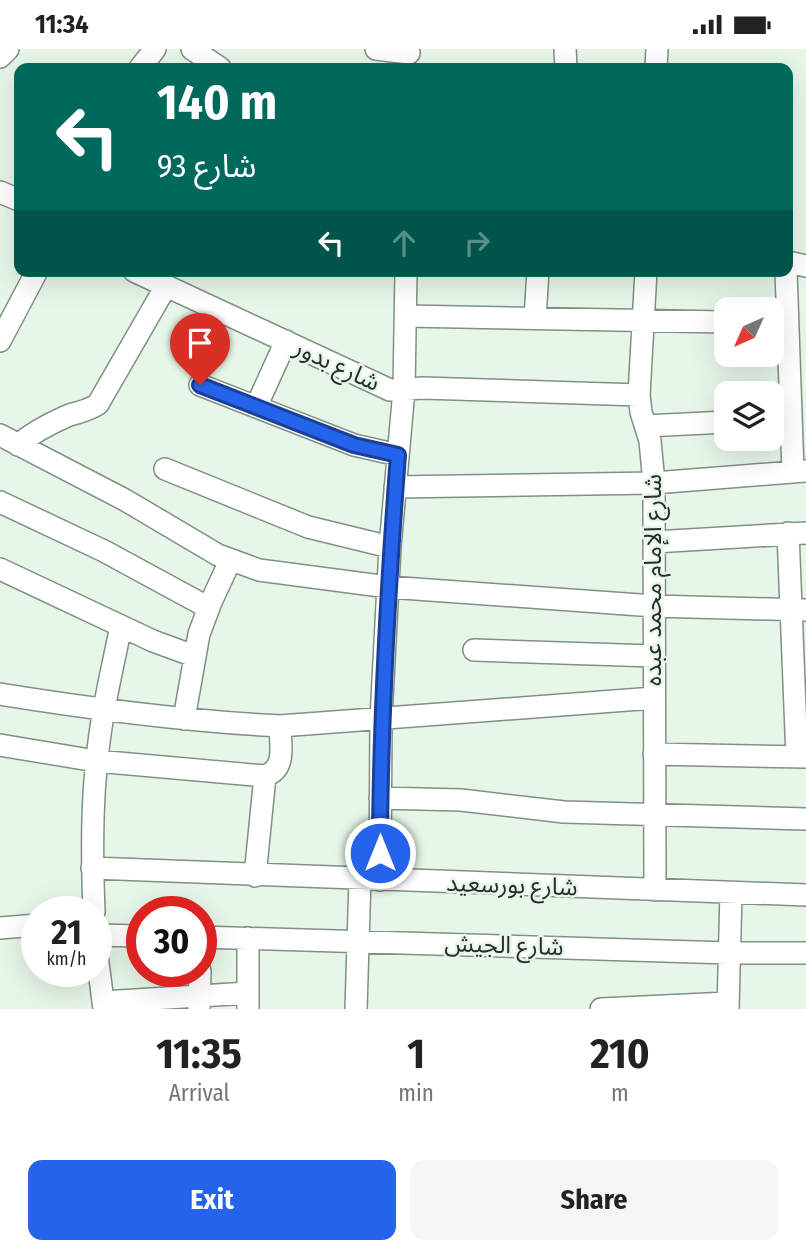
<!DOCTYPE html>
<html lang="en">
<head>
<meta charset="utf-8">
<style>
  :root { --surface:#fff; --page:#f6f6f6; --text:#222; --muted:#767676; --accent:#2563eb }
  body { margin:0; font-family:"Fira Sans Condensed","Noto Sans Arabic",sans-serif; background:var(--page); color:var(--text); height:100vh; display:flex; flex-direction:column; font-size:26px; white-space:nowrap }
  * { box-sizing:border-box; margin:0 }
  p { font-size:23px; color:var(--muted) }
  .icon { flex:none; width:38px; height:38px; fill:none; stroke:currentColor; stroke-width:2; stroke-linecap:round; stroke-linejoin:round }
  .map { position:relative; height:960px; overflow:hidden }
  .side { display:flex; flex-direction:column; background:var(--surface); flex:1 }
  .side>* { flex:none }
  .top-card { position:absolute; left:14px; top:14px; width:779px; height:214px; border-radius:14px; box-shadow:0 7px 28px #0002; background:#00695c; color:#fff; overflow:hidden }
  .needle { width:46px; rotate:225deg }
  .buttons { position:absolute; left:714px; top:248px; display:grid; gap:14px }
  .buttons a { display:grid; place-items:center; width:70px; height:70px; border-radius:14px; background:var(--surface); box-shadow:0 7px 28px #0002; font-size:35px }
  .speed { position:absolute; left:21px; top:847px; display:flex; gap:14px; font-size:35px; font-weight:700; text-align:center }
  .speed>* { display:grid; place-content:center; width:91px; height:91px; border-radius:50%; background:var(--surface); box-shadow:0 7px 28px #0002; line-height:1 }
  .speed small { font-size:18px; font-weight:400 }
  .speed .limit { border:10px solid #d22; background:#fff; color:#111 }
  .pin { position:absolute; display:grid; place-items:center; width:60px; height:60px; color:#fff; margin:-72px -30px; border-radius:50% 50% 50% 0; rotate:-45deg; box-shadow:0 0 7px #0007 }
  .pin .icon { rotate:45deg }
  .me { position:absolute; width:77px; margin:-38px; rotate:0deg; stroke-linejoin:round; filter:drop-shadow(0 0 5px #0008) }
  .turn { display:flex; align-items:center; gap:24px; height:147px; padding:0 28px; font-size:32px }
  .turn .icon { width:91px; height:91px; stroke-width:2.5 }
  .turn b { display:block; font-size:49px; line-height:60px }
  .lanes { display:flex; align-items:center; height:66px; padding:0 28px; background:#0003; justify-content:center; gap:35px; direction:ltr }
  .lanes .off { opacity:.35 }
  .eta { display:flex; justify-content:space-evenly; align-items:center; height:119px; text-align:center }
  .eta b { font-size:42px; font-weight:700; line-height:49px }
  .primary-button { display:flex; gap:14px; margin-top:auto; padding:14px 28px }
  .primary-button a { flex:1; height:80px; border-radius:14px; background:var(--accent); color:#fff; font-size:28px; font-weight:700; line-height:80px; text-align:center }
  .primary-button a+a { background:var(--page); color:var(--text) }
  .status { display:flex; justify-content:space-between; align-items:center; height:49px; padding:0 35px; background:var(--surface); direction:ltr }
  .status svg { height:19px; fill:currentColor }
  .map>svg:first-child { display:block }
  .lines { fill:none; stroke-linecap:round; stroke-linejoin:round }
  .minor-casing { stroke:#819083; stroke-width:24 }
  .minor { stroke:#fff; stroke-width:21 }
  .route-casing { stroke:#184099; stroke-width:18 }
  .route { stroke:#2563eb; stroke-width:12 }
  .labels { text-anchor:middle; dominant-baseline:central; stroke-width:5; stroke-linejoin:round; paint-order:stroke }
  .street-label { font-size:24px; fill:#282e29; stroke:#e6f6e8 }
</style>
</head>
<body>
<div class="status"><b>11:34</b><svg viewBox="0 0 49 12"><path d="M0 12V9h3v3zM5 12V6h3v6zM10 12V3h3v9zM15 12V0h3v12zM26 1h20v11H26zM47 4h2v5h-2z"/></svg></div>
<div class="map">
<svg width="806" height="960" viewBox="0 0 806 960">
  <rect width="100%" height="100%" fill="#e6f6e8"/>
  <g class="lines">
    <defs>
      <path id="minor" d="M 192,0 L 220,19
        M 376,0 L 409,4
        M 565,0 L 566,19
        M 0,8 L 8,0
        M 140,19 L 155,0
        M 656,19 L 657,0
        M 0,143 L 19,151
        M 788,213 L 806,217
        M 134,222 L 390,341 L 423,339 L 639,346
        M 646,222 L 639,346 L 641,363 L 650,392 L 654,434 L 655,841
        M 786,222 L 793,423
        M 406,267 L 726,273
        M 535,269 L 538,222
        M 0,292 L 37,222
        M 200,336 L 354,396 L 398,406
        M 256,358 L 286,292
        M 646,377 L 726,373
        M 0,386 L 125,451 L 218,506 L 259,521 L 388,538 L 654,557 L 806,561
        M 18,396 C 33,383 49,375 67,367 C 78,363 88,362 98,355 L 166,237
        M 165,420 L 308,478 L 390,498
        M 395,438 L 654,434 L 806,422
        M 0,453 L 104,502 L 209,559
        M 788,484 L 797,708
        M 654,493 L 806,484
        M 0,520 L 153,592 L 194,607
        M 474,601 L 653,607
        M 0,645 C 93,660 186,672 280,677 L 654,649
        M 184,670 L 199,585 L 211,553 L 230,512
        M 0,696 L 96,712 L 265,727 C 287,720 280,695 280,677
        M 654,705 L 806,708
        M 380,749 L 461,751 L 564,763 L 806,770
        M 92,819 L 806,846
        M 255,827 L 265,727
        M 380,831 L 381,669 L 390,498 L 404,341 L 406,222
        M 94,863 C 92,813 91,761 97,711 C 101,666 112,621 121,577
        M 0,879 L 37,876
        M 96,886 L 142,887
        M 201,888 L 729,904 L 806,904
        M 96,898 L 104,960
        M 103,953 L 248,944
        M 199,959 L 200,922
        M 248,960 L 248,889
        M 356,960 L 360,830
        M 601,960 L 728,954
        M 728,960 L 731,844"/>
    </defs>
    <use href="#minor" class="minor-casing"/>
    <use href="#minor" class="minor"/>
  </g>
  <g class="lines">
    <defs>
      <path id="route" d="M 200,336 L 354,396 L 398,406 C 388,539 380,671 380,804"/>
    </defs>
    <use href="#route" class="route-casing"/>
    <use href="#route" class="route"/>
  </g>
  <g class="labels">
    <g class="street-label">
      <text transform="translate(337 316) rotate(25)">شارع بدور</text>
      <text transform="translate(653 531) rotate(-90)">شارع الإمام محمد عبده</text>
      <text transform="translate(512 836) rotate(2)">شارع بورسعيد</text>
      <text transform="translate(504 896) rotate(2)">شارع الجيش</text>
    </g>
  </g>
</svg>
<div class="buttons">
<a><svg class="needle" viewBox="-14 -14 28 28"><path d="M0-13l5 13h-10z" fill="#e53935"/><path d="M0 13l5-13h-10z" fill="#767676"/></svg></a>
<a><svg class="icon" aria-label="layers" viewBox="0 0 24 24"><path d="M12 4l9 5-9 5-9-5zM3 14l9 5 9-5"/></svg></a>
</div>
<div class="speed"><div>21<small>km/h</small></div><div class="limit">30</div></div>
<div class="pin" style="left:200px;top:336px;background:#d93025"><svg class="icon" aria-label="arrive" viewBox="0 0 24 24"><path d="M6 21V4h12l-3 4 3 4H6"/></svg></div>
<svg class="me" style="left:380px;top:804px" viewBox="-20 -20 40 40"><circle r="17" fill="#2563eb" stroke="#fff" stroke-width="3"/><path d="M0-11L8 9 0 5-8 9z" fill="#fff"/></svg>
<div class="top-card">
<div class="turn"><svg class="icon" aria-label="left" viewBox="0 0 24 24"><path d="M17 20v-9H6M10 6l-5 5 5 5"/></svg><div><b>140 m</b>شارع 93</div></div>
<div class="lanes"><svg class="icon" aria-label="left" viewBox="0 0 24 24"><path d="M17 20v-9H6M10 6l-5 5 5 5"/></svg><svg class="icon off" aria-label="ahead" viewBox="0 0 24 24"><path d="M12 20V5M6 11l6-6 6 6"/></svg><svg class="icon off" aria-label="right" viewBox="0 0 24 24"><path d="M7 20v-9h11M14 6l5 5-5 5"/></svg></div>
</div>
</div>
<section class="side">
<div class="eta">
<div><b>11:35</b><p>Arrival</p></div>
<div><b>1</b><p>min</p></div>
<div><b>210</b><p>m</p></div>
</div>
<div class="primary-button"><a>Exit</a><a>Share</a></div>
</section>
</body>
</html>
